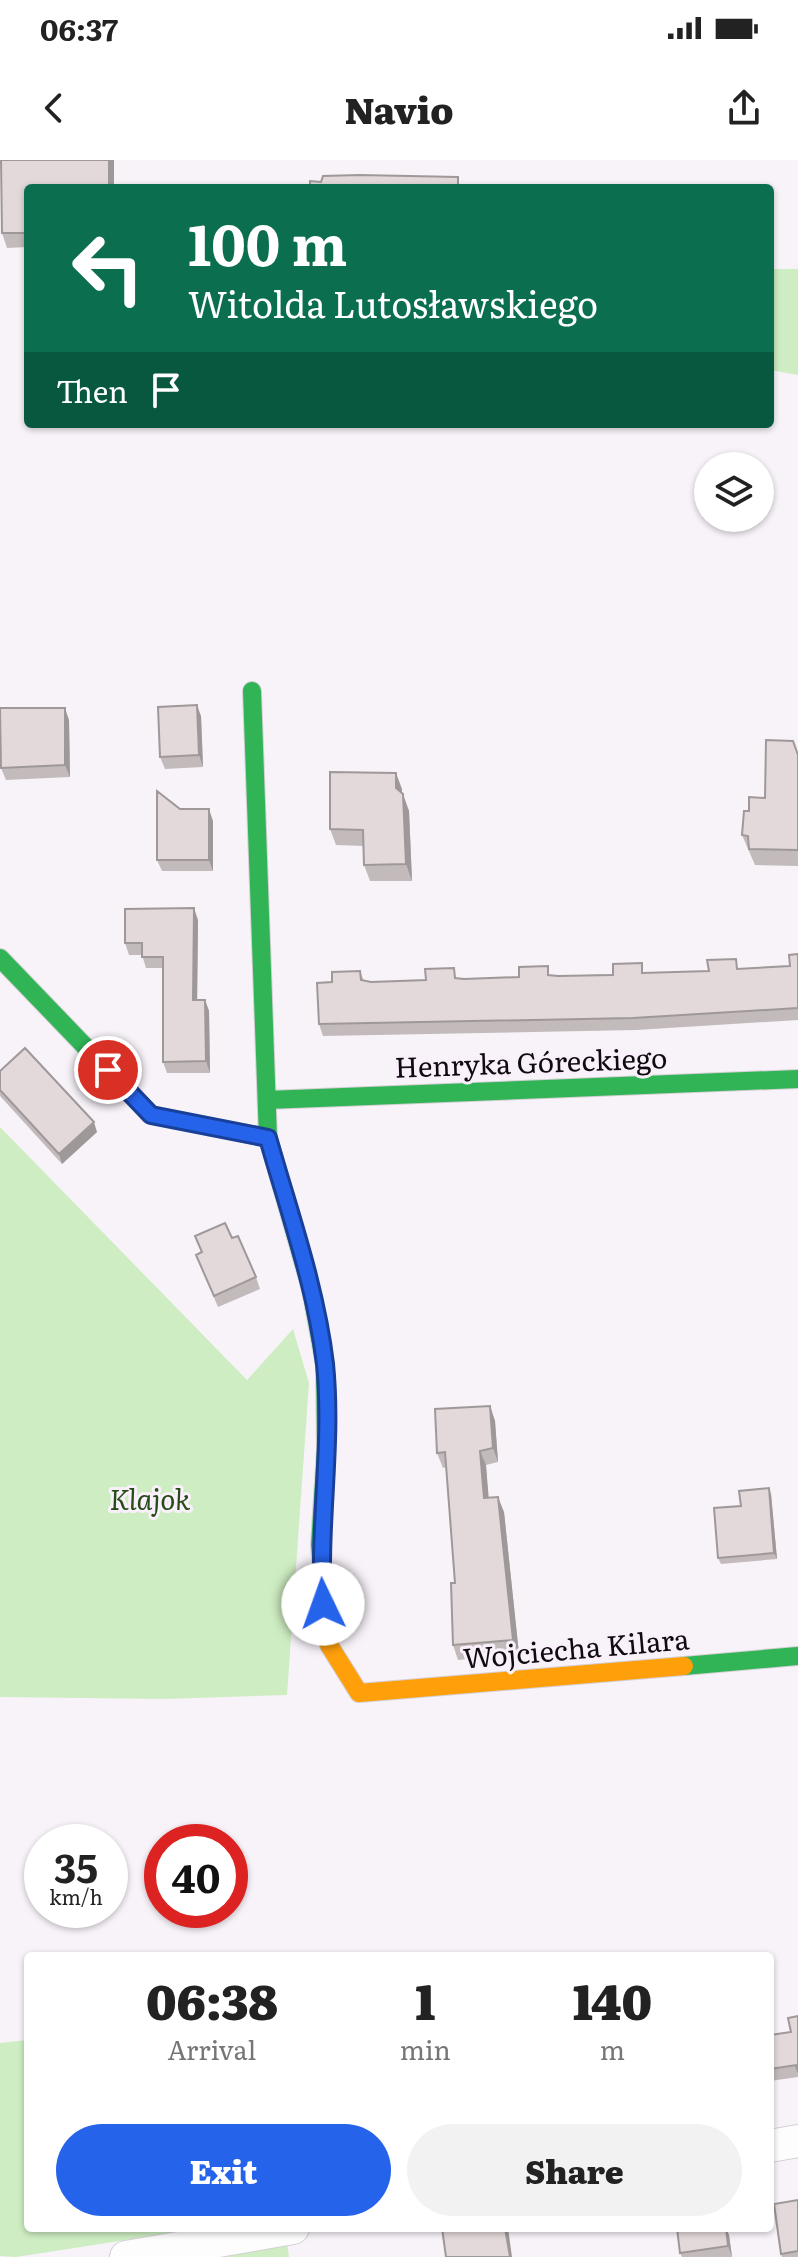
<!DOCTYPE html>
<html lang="en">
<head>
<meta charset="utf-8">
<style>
  :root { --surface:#fff; --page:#f2f2f2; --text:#222; --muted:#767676; --accent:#2563eb }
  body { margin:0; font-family:Literata,serif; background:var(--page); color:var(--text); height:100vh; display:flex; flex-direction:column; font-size:30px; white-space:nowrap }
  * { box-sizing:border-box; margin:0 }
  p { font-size:26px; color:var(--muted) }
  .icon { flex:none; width:44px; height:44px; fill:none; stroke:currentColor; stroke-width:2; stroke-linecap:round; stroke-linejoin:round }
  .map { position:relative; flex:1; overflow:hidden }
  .drawer { position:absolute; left:24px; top:1792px; width:750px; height:280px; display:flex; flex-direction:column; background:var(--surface); border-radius:8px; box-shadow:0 2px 6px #0004 }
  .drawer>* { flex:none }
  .top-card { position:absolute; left:24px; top:24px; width:750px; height:244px; border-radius:8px; box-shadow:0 2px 6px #0004; background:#0b6e4f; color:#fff; overflow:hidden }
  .controls { position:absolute; left:694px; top:292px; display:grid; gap:16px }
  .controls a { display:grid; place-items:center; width:80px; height:80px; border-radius:50%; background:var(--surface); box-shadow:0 2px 6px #0004; font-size:40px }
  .speed { position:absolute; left:24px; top:1664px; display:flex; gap:16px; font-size:40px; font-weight:700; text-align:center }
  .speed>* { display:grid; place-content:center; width:104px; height:104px; border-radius:50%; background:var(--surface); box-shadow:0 2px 6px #0004; line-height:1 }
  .speed small { font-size:20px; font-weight:400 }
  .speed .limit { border:12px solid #d22; background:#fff; color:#111 }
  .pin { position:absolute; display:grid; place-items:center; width:68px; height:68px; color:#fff; margin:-34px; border:4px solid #fff; border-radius:50%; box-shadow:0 2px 8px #0007 }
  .me { position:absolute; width:88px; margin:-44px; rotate:357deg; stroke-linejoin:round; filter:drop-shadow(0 0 6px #0008) }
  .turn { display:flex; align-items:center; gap:28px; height:168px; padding:0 32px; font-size:36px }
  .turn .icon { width:104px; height:104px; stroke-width:2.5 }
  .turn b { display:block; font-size:56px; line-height:68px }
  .then { display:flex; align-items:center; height:76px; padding:0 32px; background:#0003; gap:16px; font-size:30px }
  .eta { display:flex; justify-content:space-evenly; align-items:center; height:136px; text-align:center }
  .eta b { font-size:48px; font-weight:800; line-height:56px }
  .button { display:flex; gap:16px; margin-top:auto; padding:16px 32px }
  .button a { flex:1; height:92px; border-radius:48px; background:var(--accent); color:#fff; font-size:32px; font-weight:800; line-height:92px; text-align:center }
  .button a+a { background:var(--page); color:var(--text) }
  .status { display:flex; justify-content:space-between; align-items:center; height:56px; padding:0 40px; background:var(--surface); direction:ltr }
  .status svg { height:22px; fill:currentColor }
  header { display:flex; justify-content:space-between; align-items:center; height:104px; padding:0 32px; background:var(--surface); font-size:36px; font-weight:800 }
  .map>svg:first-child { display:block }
  .green { fill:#ceedc2 }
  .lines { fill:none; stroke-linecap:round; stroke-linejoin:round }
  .street-casing { stroke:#d4d0d5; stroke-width:34 }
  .fast-casing { stroke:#d4d0d5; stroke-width:20 }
  .slow-casing { stroke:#d4d0d5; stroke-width:20 }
  .street { stroke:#fefdfe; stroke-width:32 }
  .fast { stroke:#30b455; stroke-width:18 }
  .slow { stroke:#ff9f0a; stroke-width:18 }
  .wall { fill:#c3bbbb }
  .shaded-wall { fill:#9f9899 }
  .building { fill:#e3d9da; stroke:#9f9899; stroke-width:2 }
  .route-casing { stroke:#184099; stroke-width:20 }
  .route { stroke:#2563eb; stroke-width:14 }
  .labels { text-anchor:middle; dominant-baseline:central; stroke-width:6; stroke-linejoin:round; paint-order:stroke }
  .street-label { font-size:28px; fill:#0f0c10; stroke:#faf0fc }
  .park-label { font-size:28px; font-style:italic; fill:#264d15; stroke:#faf0fc }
</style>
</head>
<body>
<div class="status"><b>06:37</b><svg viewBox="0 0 49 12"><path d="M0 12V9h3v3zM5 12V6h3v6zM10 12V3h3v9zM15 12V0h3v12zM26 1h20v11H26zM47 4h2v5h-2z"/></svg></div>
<header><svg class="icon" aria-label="back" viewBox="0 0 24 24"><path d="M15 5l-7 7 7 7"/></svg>Navio<svg class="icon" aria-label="share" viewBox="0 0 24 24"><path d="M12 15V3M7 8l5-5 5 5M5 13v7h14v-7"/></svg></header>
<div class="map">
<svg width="798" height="2097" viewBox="0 0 798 2097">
  <rect width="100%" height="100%" fill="#f8f3f9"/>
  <path class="green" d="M 770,109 L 798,109 L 798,215 L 770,210 Z
    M 0,967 L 247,1220 L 293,1169 L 309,1223 L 287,1535 L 164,1539 L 0,1537 Z
    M 28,1880 L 28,2068 L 204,2068 L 16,2097 L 0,2096 L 0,1883 Z
    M 287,2083 L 289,2097 L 202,2097 Z"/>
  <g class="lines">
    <defs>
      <path id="street" d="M 770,1986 L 798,1981
        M 126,2097 L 293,2068"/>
      <path id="fast" d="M 252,531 L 268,978 L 311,1129 L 325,1205 L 326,1290 L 320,1385 L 326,1455
        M 0,798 L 151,955 L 268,978
        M 267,940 L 798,919
        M 684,1506 L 798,1496"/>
      <path id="slow" d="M 326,1455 L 329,1485 L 359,1533 L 684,1506"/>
    </defs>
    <use href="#street" class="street-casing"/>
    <use href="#fast" class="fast-casing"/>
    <use href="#slow" class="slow-casing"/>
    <use href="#street" class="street"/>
    <use href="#fast" class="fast"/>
    <use href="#slow" class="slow"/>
  </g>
  <path class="wall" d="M 1,0 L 114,0 L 114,28 L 28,28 L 28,87 L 7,88 L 2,73 Z
    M 201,556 L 203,607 L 165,609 L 160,597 Z
    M 69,560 L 70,617 L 6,620 L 1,608 Z
    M 798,595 L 798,706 L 755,705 L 742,675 L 749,651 L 765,638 Z
    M 402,629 L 402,634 L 409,651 L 412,721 L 370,721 L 364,705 L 364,686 L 336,685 L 330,669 Z
    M 180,649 L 213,661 L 213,711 L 162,711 L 157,700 Z
    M 198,760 L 197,840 L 205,840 L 209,851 L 210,913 L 167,913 L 163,902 L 163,808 L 146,808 L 142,795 L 129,795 L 125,783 Z
    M 798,794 L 798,860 L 637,870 L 323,876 L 319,864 L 360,811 L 364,821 L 371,822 L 709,811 L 790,806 Z
    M 0,911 L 97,972 L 62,1004 L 0,936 Z
    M 232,1078 L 256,1117 L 260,1129 L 218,1147 L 196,1095 Z
    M 490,1246 L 495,1261 L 498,1302 L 486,1305 L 488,1338 L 504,1352 L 519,1494 L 458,1500 L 453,1485 L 455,1423 L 446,1307 L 443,1308 L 437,1293 Z
    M 771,1334 L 777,1399 L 721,1404 L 718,1398 L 741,1346 Z
    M 798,1856 L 798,1917 L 770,1921 L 770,1875 L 791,1872 Z
    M 798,2040 L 798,2097 L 782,2097 L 781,2094 Z
    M 729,2075 L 732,2097 L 682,2097 L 680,2093 Z"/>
  <path class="shaded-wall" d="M 109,0 L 114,0 L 114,28 L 109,28 Z
    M 197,545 L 201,556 L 203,607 L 199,595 Z
    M 65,548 L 69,560 L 70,617 L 65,605 Z
    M 396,613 L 402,629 L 402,645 L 396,628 Z
    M 403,634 L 409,651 L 412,721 L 406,704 Z
    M 209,649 L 213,661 L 213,711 L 209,700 Z
    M 194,748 L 198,760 L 197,852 L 193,840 Z
    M 205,840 L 209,851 L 210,913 L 206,901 Z
    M 94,962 L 97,972 L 62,1004 L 59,994 Z
    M 490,1246 L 495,1261 L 498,1302 L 493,1288 Z
    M 480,1291 L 486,1305 L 490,1353 L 484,1338 Z
    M 769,1328 L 771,1334 L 777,1399 L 774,1393 Z
    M 498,1337 L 504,1352 L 519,1494 L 513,1480 Z
    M 505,2068 L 508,2068 L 512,2097 L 510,2097 Z
    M 726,2068 L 729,2075 L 732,2097 L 728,2086 Z"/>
  <path class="building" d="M 1,0 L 109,0 L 109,28 L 28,28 L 28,73 L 2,73 Z
    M 359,15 L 458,17 L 458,28 L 310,28 L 310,21 L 321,22 L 323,16 Z
    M 197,545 L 199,595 L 160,597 L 158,547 Z
    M 0,548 L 65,548 L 65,605 L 1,608 Z
    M 766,580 L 793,581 L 798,595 L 798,690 L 749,689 L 748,676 L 742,675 L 744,651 L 749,651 L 749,637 L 765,638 Z
    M 330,612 L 396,613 L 396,628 L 403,634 L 406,704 L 364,705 L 363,670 L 330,669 Z
    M 157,631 L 180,649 L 209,649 L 209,700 L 157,700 Z
    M 194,748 L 193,840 L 205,840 L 206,901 L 163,902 L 163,797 L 142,797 L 142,783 L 125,783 L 125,749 Z
    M 798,794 L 798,848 L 633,858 L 319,864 L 317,823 L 332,822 L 332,812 L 360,811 L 361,820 L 371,822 L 426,820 L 425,809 L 454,808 L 455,818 L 464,819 L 519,817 L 519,807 L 548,806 L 548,815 L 558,816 L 613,815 L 613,804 L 642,803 L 642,813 L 709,811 L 707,800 L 736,799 L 737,809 L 790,806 L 789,795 Z
    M 25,888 L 94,962 L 59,994 L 0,930 L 0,911 Z
    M 225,1063 L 232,1078 L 238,1076 L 256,1117 L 214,1136 L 196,1095 L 202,1092 L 195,1076 Z
    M 490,1246 L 493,1288 L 480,1291 L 484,1338 L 498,1337 L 513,1480 L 453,1485 L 451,1423 L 455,1423 L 445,1292 L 437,1293 L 435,1249 Z
    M 769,1328 L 774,1393 L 718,1398 L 714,1348 L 741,1346 L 739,1331 Z
    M 798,1856 L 798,1912 L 796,1905 L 770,1909 L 770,1875 L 791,1872 L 788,1858 Z
    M 798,2040 L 798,2091 L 781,2094 L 774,2044 Z
    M 442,2068 L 505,2068 L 510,2097 L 446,2097 Z
    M 677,2068 L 726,2068 L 728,2086 L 680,2093 Z"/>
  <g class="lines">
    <defs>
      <path id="route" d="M 108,910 L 151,955 L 268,978 C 289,1052 316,1127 325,1204 C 333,1284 318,1364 323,1444"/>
    </defs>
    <use href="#route" class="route-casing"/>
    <use href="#route" class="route"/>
  </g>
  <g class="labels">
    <g class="street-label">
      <text transform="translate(531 901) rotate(-2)">Henryka Góreckiego</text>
      <text transform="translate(576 1487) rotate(-5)">Wojciecha Kilara</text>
    </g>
    <g class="park-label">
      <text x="150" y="1338">Klajok</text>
    </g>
  </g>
</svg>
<div class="controls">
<a><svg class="icon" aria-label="layers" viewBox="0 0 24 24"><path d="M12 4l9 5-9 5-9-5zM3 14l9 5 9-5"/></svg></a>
</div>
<div class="speed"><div>35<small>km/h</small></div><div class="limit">40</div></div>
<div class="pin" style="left:108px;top:910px;background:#d93025"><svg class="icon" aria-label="arrive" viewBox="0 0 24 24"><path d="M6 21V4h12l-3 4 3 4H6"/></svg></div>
<svg class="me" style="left:323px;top:1444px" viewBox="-20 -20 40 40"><circle r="19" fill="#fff"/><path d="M0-13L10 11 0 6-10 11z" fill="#2563eb"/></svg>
<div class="top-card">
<div class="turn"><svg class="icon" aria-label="left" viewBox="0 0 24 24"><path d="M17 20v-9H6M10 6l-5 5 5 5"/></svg><div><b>100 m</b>Witolda Lutosławskiego</div></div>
<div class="then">Then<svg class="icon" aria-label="arrive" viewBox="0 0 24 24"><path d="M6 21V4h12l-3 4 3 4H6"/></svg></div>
</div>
<section class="drawer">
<div class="eta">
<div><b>06:38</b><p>Arrival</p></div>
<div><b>1</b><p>min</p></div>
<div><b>140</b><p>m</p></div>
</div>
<div class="button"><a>Exit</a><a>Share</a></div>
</section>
</div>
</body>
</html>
